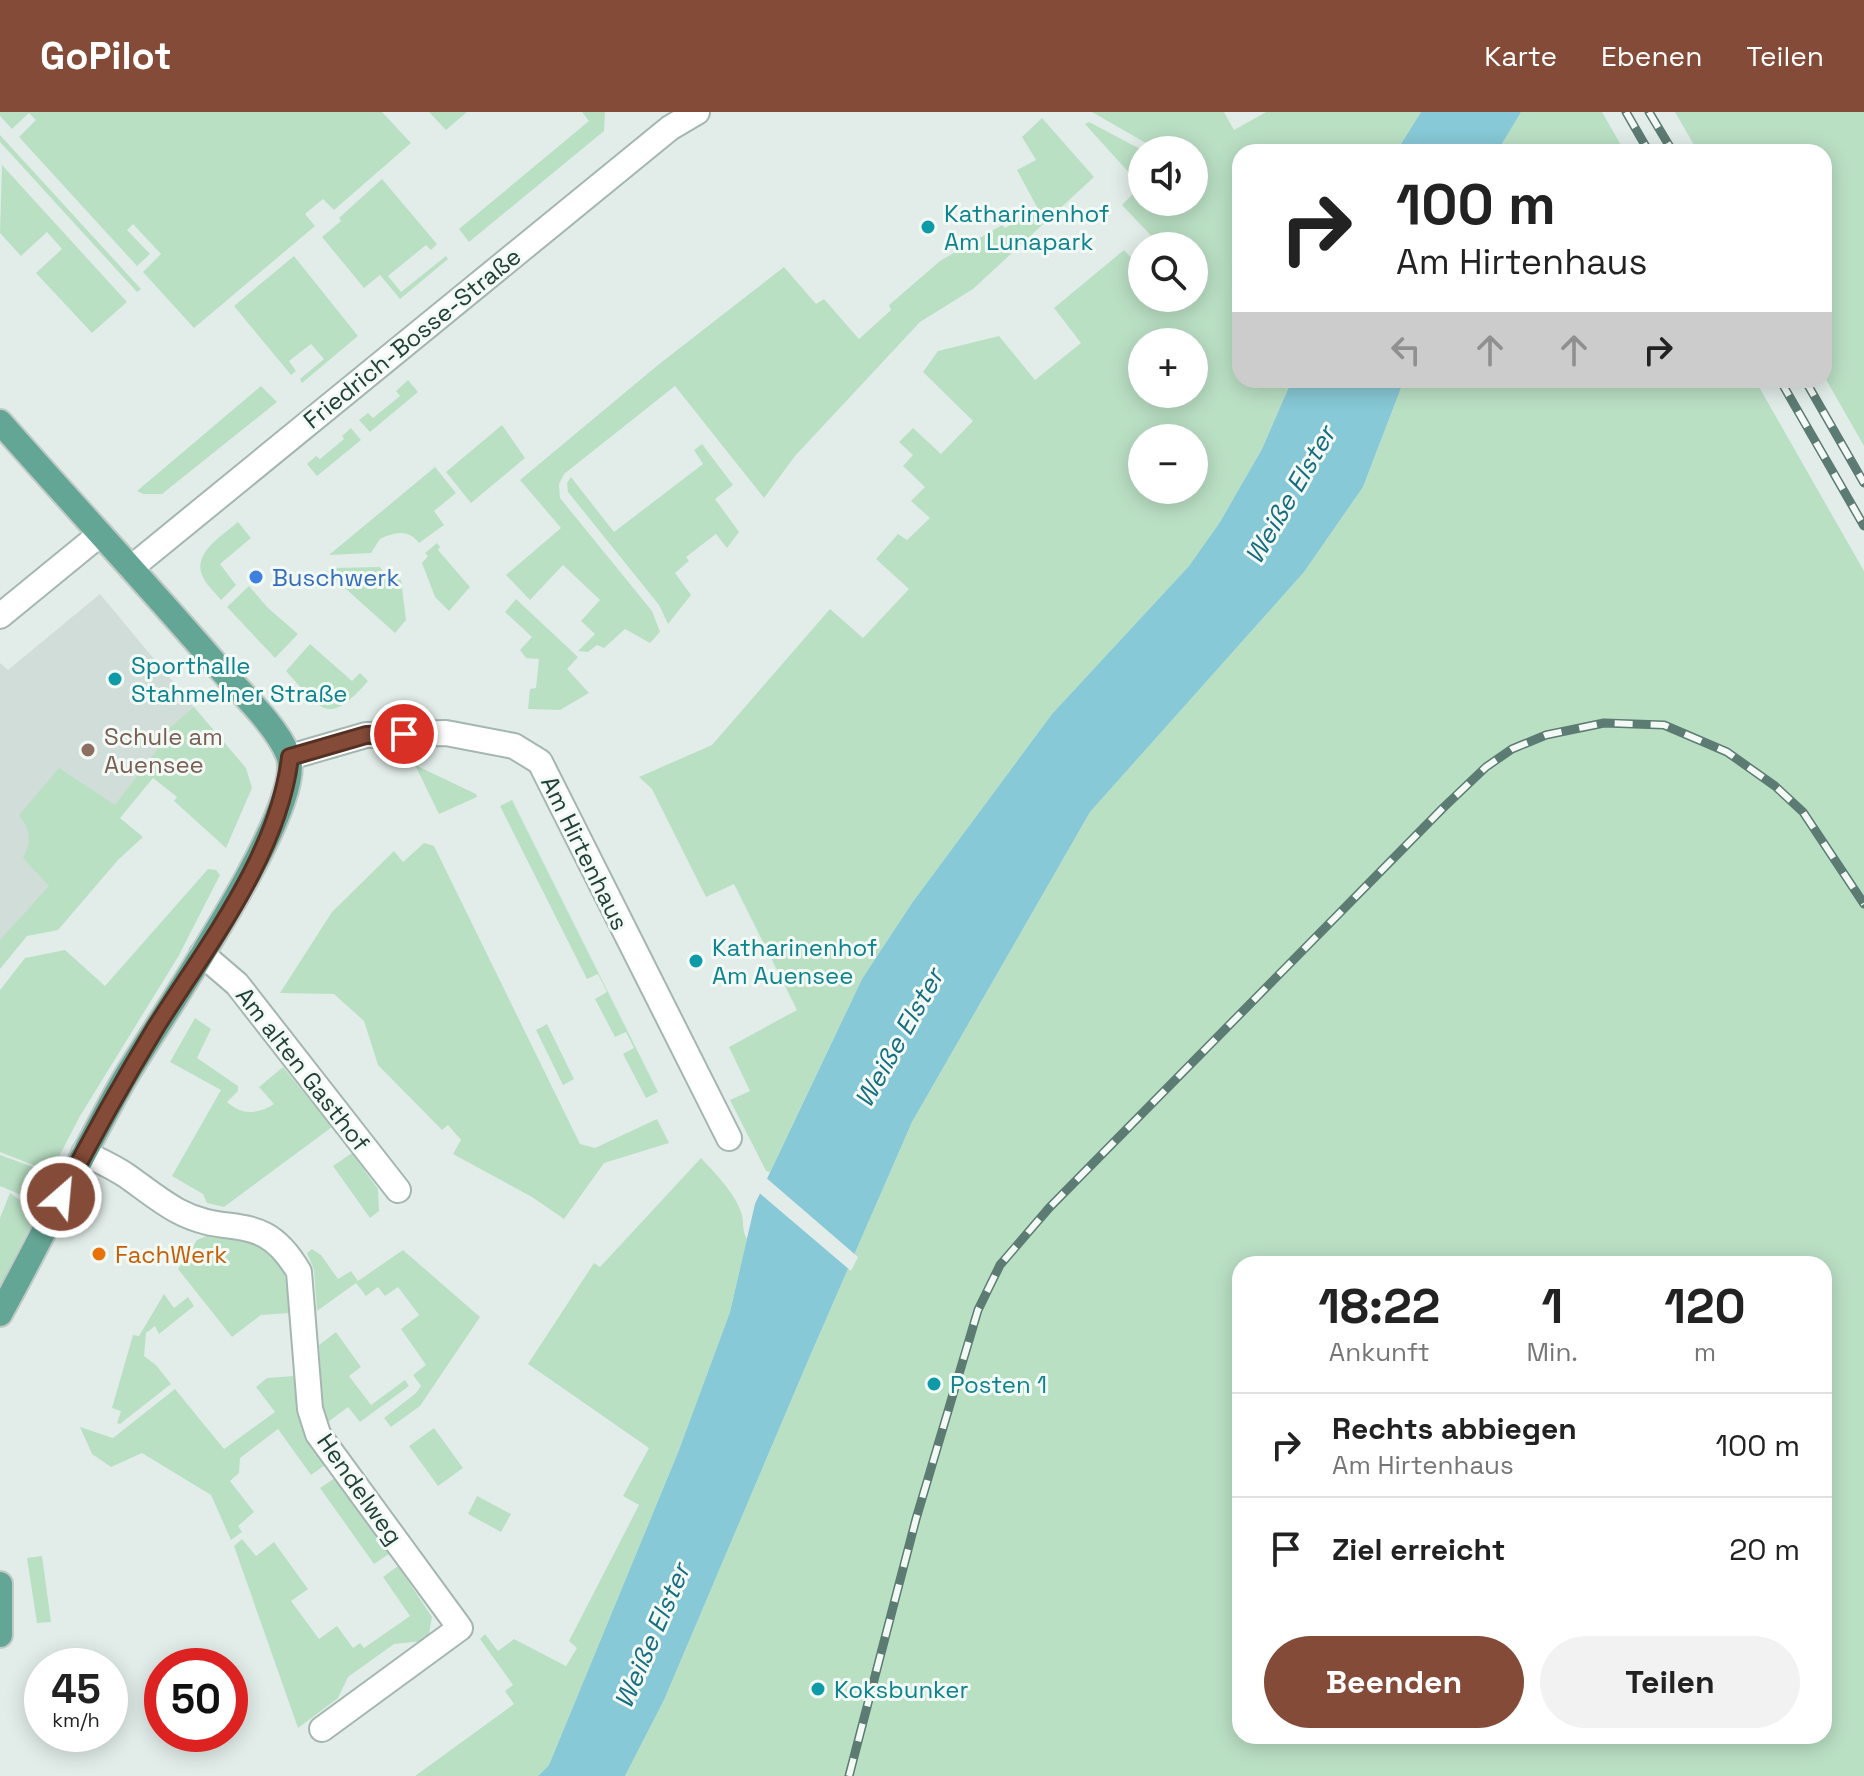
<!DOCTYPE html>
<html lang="de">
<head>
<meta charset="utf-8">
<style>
  :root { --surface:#fff; --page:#f2f2f2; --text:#222; --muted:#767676; --line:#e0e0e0; --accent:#834b38 }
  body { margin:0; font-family:"Space Grotesk",sans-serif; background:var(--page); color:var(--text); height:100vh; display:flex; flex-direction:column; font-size:30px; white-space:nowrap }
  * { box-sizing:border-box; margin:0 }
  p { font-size:26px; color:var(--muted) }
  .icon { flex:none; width:44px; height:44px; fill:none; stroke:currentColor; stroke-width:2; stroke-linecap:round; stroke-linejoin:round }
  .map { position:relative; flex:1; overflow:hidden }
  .details { position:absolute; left:1232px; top:1144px; width:600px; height:488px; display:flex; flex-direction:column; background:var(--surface); border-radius:24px; box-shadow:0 4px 20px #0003 }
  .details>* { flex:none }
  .banner { position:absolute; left:1232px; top:32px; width:600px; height:244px; border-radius:24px; box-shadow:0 4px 20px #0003; background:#fff; color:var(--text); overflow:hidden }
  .buttons { position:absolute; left:1128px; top:24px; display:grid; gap:16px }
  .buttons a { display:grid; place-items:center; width:80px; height:80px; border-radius:50%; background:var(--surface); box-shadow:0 4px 20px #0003; font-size:40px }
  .speed { position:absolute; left:24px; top:1536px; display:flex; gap:16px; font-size:40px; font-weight:700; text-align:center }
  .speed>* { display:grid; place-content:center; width:104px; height:104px; border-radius:50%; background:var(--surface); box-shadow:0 4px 20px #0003; line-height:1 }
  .speed small { font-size:20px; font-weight:400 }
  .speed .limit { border:12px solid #d22; background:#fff; color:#111 }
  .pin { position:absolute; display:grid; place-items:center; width:68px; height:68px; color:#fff; margin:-34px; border:4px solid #fff; border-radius:50%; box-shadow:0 2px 8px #0007 }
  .me { position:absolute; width:88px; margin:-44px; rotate:27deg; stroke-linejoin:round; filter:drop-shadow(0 0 6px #0008) }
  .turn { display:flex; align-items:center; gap:28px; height:168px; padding:0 32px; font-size:36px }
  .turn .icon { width:104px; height:104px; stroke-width:2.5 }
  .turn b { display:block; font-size:56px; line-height:68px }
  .lanes { display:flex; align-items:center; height:76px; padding:0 32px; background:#0003; justify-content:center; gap:40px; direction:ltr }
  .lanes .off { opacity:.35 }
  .eta { display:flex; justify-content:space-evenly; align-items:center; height:136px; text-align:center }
  .eta b { font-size:48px; font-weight:800; line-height:56px }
  .primary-button { display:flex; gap:16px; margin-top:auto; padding:16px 32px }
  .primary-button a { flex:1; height:92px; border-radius:48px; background:var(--accent); color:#fff; font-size:32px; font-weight:800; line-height:92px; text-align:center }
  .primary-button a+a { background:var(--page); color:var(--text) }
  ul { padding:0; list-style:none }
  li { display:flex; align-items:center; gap:24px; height:104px; padding:0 32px; border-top:2px solid var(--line) }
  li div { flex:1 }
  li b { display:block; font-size:30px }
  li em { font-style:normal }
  header { display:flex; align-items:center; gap:48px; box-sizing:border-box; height:112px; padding:0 40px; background:var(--accent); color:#fff }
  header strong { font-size:38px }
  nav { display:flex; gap:44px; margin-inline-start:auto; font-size:28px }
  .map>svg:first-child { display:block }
  .built { fill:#d0ddd8 }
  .green { fill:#bae0c4; fill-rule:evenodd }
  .water { fill:#87c9d6 }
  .pier { fill:#e2ede9 }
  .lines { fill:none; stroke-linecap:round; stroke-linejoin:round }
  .minor-casing { stroke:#a4b6b0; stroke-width:28 }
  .major-casing { stroke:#c1cac7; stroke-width:28 }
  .minor { stroke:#fff; stroke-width:24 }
  .major { stroke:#64a695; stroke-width:24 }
  .rail-casing { stroke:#5c7b73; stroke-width:9 }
  .rail { stroke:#f3faf6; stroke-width:6; stroke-dasharray:18; stroke-linecap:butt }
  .route-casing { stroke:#553124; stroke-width:20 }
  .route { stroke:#834b38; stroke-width:14 }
  .culture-dot { fill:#0f9aa8; stroke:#f3faf6; stroke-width:3 }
  .shop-dot { fill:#3f7fe0; stroke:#f3faf6; stroke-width:3 }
  .education-dot { fill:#8d6e63; stroke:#f3faf6; stroke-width:3 }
  .food-dot { fill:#e8710a; stroke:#f3faf6; stroke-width:3 }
  .labels { text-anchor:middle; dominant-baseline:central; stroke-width:6; stroke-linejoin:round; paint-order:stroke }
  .culture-label { font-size:24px; fill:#0d838f; stroke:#f3faf6; text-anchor:start }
  .street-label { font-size:24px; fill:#214038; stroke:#f3faf6 }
  .shop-label { font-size:24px; fill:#366cbe; stroke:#f3faf6; text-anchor:start }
  .education-label { font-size:24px; fill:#785e54; stroke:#f3faf6; text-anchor:start }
  .food-label { font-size:24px; fill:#c56008; stroke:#f3faf6; text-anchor:start }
  .water-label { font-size:26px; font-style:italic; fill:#176e80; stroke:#f3faf6 }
</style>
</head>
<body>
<header>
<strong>GoPilot</strong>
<nav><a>Karte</a><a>Ebenen</a><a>Teilen</a></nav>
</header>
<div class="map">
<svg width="1864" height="1664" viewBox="0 0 1864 1664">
  <rect width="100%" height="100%" fill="#e2ede9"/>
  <path class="built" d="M 100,482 L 203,606 L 0,846 L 0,551 L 8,558 Z"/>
  <path class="green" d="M 0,0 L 382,0 L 411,31 L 334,98 L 323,87 L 305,102 L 315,114 L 194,216 L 143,160 L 161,142 L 133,112 L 127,118 L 150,142 L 137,154 L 19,25 L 36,8 L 29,1 L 12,17 L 0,4 Z
    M 429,0 L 467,0 L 446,18 Z
    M 582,0 L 605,0 L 604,19 L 469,130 L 459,117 L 589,9 Z
    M 1092,0 L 1224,0 L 1234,18 L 1266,0 L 1421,0 L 1396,40 L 1240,40 L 1240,268 L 1292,268 L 1262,337 L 1220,410 L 1189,454 L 1052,602 L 912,791 L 862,867 L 770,1060 L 766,1059 L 730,988 L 750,979 L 729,935 L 797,898 L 734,772 L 706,785 L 652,677 L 639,665 L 712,633 L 830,497 L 863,526 L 909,477 L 876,447 L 898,422 L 907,428 L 930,406 L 911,389 L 925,375 L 903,354 L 913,343 L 899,330 L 913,316 L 941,342 L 973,309 L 923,260 L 938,239 L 999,224 L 1035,268 L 1081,231 L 1054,196 L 1124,138 L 1142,157 L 1142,186 L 1194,186 L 1194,134 L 1161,134 L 1122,93 L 1141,74 L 1085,12 L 1089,10 L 1142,38 L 1142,90 L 1194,90 L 1194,38 L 1158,38 ZM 1142,230 L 1194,230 L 1194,282 L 1142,282 ZM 1142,326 L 1194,326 L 1194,378 L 1142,378 Z
    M 1521,0 L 1602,0 L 1625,40 L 1497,40 Z
    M 1675,0 L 1864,0 L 1864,334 L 1824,264 L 1824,40 L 1698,40 Z
    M 1042,6 L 1094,65 L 973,177 L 920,210 L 795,344 L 764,386 L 675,274 L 564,362 L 559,372 L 560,386 L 652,499 L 660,520 L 650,531 L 625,517 L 604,536 L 597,533 L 588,540 L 578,539 L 595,522 L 581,509 L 600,488 L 563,453 L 530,488 L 506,463 L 561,416 L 520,368 L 658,253 L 784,155 L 816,192 L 824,187 L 859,227 L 891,198 L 889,193 L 940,149 L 1002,113 L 1005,116 L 1038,97 L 1017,58 L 1036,48 L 1022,25 Z
    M 0,23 L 141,177 L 137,180 L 0,30 Z
    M 2,53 L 127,190 L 92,221 L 36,161 L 62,137 L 47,120 L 21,144 L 0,121 Z
    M 382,67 L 437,132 L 431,138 L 426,133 L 388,164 L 401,180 L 446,144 L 448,147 L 400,187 L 380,163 L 364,176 L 322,125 L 341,109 L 339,106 Z
    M 294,144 L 358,224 L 302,271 L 300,267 L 324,247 L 311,232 L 289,249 L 296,259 L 291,263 L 234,194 Z
    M 408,268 L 418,280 L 370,320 L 359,308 L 368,301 L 373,306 L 400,284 L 396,279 Z
    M 1404,268 L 1755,268 L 1864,459 L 1864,1664 L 625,1664 L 664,1588 L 810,1244 L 912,1010 L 1090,700 L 1304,460 L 1363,375 ZM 1240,1152 L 1824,1152 L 1824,1624 L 1240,1624 Z
    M 261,274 L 277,290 L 162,382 L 143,382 L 137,379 Z
    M 502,313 L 525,346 L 471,391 L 446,360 Z
    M 351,316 L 361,328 L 317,364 L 307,352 L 316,344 L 320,347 L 344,327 L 342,324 Z
    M 702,332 L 733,373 L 715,387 L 739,420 L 727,436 L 716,422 L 686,445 L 689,449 L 675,461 L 691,483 L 668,512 L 659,493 L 568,380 L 567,371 L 571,365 L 614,420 L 703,352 L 694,338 Z
    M 435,355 L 456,381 L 434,399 L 444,413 L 419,431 C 408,417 395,420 380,427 L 371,441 L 329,443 Z
    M 238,410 L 251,426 L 220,452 L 236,473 L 221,488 C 216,481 208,475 204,467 C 189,443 223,423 238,410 Z
    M 437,431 L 440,435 L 438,438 L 470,475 L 449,499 L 435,485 L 422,451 L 428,444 L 425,441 Z
    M 380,455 L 386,464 L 401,468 L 406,508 L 395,521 L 327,460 L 331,456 Z
    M 249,474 L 268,496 L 298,522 L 275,546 L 227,495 Z
    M 516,487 L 578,545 L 567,557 L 589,581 L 560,598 L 528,597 L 530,577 L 536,576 L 539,547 L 526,546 L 520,538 L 532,525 L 505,500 Z
    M 310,532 L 352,569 L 360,561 L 368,569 C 327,616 322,598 286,559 Z
    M 194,595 L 246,656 L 252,676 L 226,736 L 174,689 L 177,685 L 153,666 L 120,706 L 143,725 L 118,748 L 58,818 L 27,824 L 0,857 L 0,828 L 49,774 L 23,746 C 32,730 31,718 19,703 L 59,656 L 115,693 L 160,634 L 156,628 Z
    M 415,653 L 476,682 L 477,685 L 439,702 Z
    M 512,688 L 658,980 L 646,986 L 623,942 L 634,936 L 626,920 L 615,925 L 595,887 L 607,880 L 598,862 L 587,867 L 500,694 Z
    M 424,731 L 434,734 L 580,1032 L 595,1036 L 657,1007 L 669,1031 L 604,1051 L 564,1107 L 532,1085 L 453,1042 L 461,1028 L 448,1013 L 442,1018 L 378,953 L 364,909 L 334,882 L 280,881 L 332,800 L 394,739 L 403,750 Z
    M 208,757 L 216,758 L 220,763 L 178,845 L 80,1004 L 51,1060 L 0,1040 L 0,878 L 25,846 L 65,838 L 105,874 Z
    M 195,906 L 211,917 L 197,946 L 238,974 L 238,979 L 227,990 C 243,1004 258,1002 274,992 L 259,975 L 283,955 L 332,1015 L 224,1095 L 207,1091 L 203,1082 L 172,1064 L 221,978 L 170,950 Z
    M 547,912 L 574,967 L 563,973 L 536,918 Z
    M 352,1041 L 378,1077 L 379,1099 L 370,1106 L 333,1054 Z
    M 0,1043 L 44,1059 L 30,1086 L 43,1090 L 0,1174 L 0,1106 L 10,1081 L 20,1088 L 26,1085 L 0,1074 Z
    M 701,1046 C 715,1061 736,1082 742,1103 C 744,1112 742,1119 747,1127 L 730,1200 L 679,1338 L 549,1653 L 538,1664 L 415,1664 L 514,1592 L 505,1579 L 513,1573 L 480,1527 L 485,1522 L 498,1539 L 514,1527 L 566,1554 L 577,1536 L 569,1529 L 639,1393 L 623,1384 L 649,1336 L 528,1252 L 594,1151 L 600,1155 Z
    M 211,1122 C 224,1124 238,1124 250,1127 C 285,1138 288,1171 290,1201 L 261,1203 L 232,1225 L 178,1157 L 197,1128 Z
    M 312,1137 L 321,1143 L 338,1167 L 351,1159 L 358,1169 L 403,1138 L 480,1205 L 420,1294 L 391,1315 L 384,1306 L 416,1281 L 421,1274 L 413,1263 L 426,1253 L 401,1217 L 419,1203 L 398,1175 L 385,1184 L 378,1175 L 366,1184 L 356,1171 L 317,1199 L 314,1158 L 307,1141 Z
    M 164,1182 L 174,1196 L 188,1185 L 194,1194 L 159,1222 L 155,1214 L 146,1221 L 144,1244 L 156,1253 L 171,1272 L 120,1312 L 117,1311 L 121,1299 L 112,1296 L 133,1223 L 139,1224 Z
    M 336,1220 L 361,1255 L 349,1264 L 371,1293 L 405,1268 L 409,1274 L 360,1310 L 348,1295 L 328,1310 L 323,1297 L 319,1233 Z
    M 294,1264 C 298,1306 301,1319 325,1353 L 311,1363 L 278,1317 L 240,1346 L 239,1361 L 230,1369 L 254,1400 L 238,1414 L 242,1420 L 231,1428 L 211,1383 L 142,1341 L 111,1355 L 92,1342 L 80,1315 L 113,1326 L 175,1277 L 224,1337 L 275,1300 L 256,1275 L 267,1266 Z
    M 434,1316 L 463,1356 L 438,1374 L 409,1334 Z
    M 335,1366 L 389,1442 L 374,1452 L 320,1376 Z
    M 477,1384 L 511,1402 L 501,1420 L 468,1402 Z
    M 242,1427 L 256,1444 L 274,1430 L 308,1477 L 291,1489 L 319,1527 L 337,1514 L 353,1536 L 360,1531 L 364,1536 L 410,1504 L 383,1465 L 398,1454 L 432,1505 L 429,1522 L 423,1529 L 394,1532 L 348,1565 L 338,1586 L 298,1616 L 234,1434 Z
    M 42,1444 L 51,1510 L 37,1511 L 27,1446 Z"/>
  <path class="water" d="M 1421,0 L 1521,0 L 1497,40 L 1396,40 Z
    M 1292,268 L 1404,268 L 1363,375 L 1304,460 L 1090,700 L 912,1010 L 810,1244 L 664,1588 L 625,1664 L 538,1664 L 549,1653 L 679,1338 L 730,1200 L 755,1092 L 862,867 L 912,791 L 1052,602 L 1189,454 L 1220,410 L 1262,337 Z"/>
  <path class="pier" d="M 764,1064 L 858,1145 L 851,1159 L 757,1079 Z"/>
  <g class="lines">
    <defs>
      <path id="minor" d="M 131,456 L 670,16 L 697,0
        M 0,504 L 99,423
        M 290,645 L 366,623 L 446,621 L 514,634 L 540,650 L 729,1026
        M 202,842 L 237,872 L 398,1078
        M 84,1041 C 98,1048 114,1055 127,1064 C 144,1076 161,1090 178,1099 C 230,1127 262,1096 299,1160 L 310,1297 L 318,1322 L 460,1516 L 322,1617"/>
      <path id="major" d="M 0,310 C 73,393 149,474 221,558 C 241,581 277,614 288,643 C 309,695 152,917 121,973 C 79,1048 42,1126 0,1202
        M 0,1472 L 0,1523"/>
    </defs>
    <use href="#minor" class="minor-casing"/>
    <use href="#major" class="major-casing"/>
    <use href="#minor" class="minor"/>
    <use href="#major" class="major"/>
    <defs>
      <path id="rail" d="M 1626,0 L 1649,40
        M 1649,0 L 1673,40
        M 1780,268 L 1864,414
        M 1805,268 L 1864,371
        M 849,1664 L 916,1407 L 978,1198 L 1000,1153 L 1049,1096 L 1443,696 L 1486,655 L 1512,637 L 1546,623 L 1604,611 L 1664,613 L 1727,640 L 1775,674 L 1803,700 L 1864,792"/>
    </defs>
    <use href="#rail" class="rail-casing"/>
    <use href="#rail" class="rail"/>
  </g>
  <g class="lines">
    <defs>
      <path id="route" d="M 61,1085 C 91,1027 122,971 156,915 C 207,834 279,742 290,645 L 366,623 L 404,622"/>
    </defs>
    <use href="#route" class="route-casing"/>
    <use href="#route" class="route"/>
  </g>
  <g class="culture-dot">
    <circle cx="928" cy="115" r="8"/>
    <circle cx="115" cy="567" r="8"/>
    <circle cx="696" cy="849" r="8"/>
    <circle cx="934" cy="1272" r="8"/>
    <circle cx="818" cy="1577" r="8"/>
  </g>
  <circle class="shop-dot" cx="256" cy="465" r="8"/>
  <circle class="education-dot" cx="88" cy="638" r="8"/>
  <circle class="food-dot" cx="99" cy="1142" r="8"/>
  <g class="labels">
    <g class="culture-label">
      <text x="944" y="101">Katharinenhof<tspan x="944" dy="28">Am Lunapark</tspan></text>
      <text x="131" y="553">Sporthalle<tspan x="131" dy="28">Stahmelner Straße</tspan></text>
      <text x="712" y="835">Katharinenhof<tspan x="712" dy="28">Am Auensee</tspan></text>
      <text x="950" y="1272">Posten 1</text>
      <text x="834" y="1577">Koksbunker</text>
    </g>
    <g class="street-label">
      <text transform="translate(412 226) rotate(-39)">Friedrich-Bosse-Straße</text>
      <text transform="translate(585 741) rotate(64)">Am Hirtenhaus</text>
      <text transform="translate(303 957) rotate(52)">Am alten Gasthof</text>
      <text transform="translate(360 1377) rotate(55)">Hendelweg</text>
    </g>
    <g class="shop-label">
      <text x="272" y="465">Buschwerk</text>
    </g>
    <g class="education-label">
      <text x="104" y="624">Schule am<tspan x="104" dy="28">Auensee</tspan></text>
    </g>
    <g class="food-label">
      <text x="115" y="1142">FachWerk</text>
    </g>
    <g class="water-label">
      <text transform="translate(1290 383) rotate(-60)">Weiße Elster</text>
      <text transform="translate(899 926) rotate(-61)">Weiße Elster</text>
      <text transform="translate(652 1524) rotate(-67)">Weiße Elster</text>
    </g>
  </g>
</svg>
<div class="buttons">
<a><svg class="icon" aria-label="sound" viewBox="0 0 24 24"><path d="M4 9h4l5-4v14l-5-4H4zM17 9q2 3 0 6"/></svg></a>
<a><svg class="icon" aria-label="search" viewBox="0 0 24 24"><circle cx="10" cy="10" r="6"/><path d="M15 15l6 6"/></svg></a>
<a>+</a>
<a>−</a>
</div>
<div class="speed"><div>45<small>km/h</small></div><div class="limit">50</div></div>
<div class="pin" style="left:404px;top:622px;background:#d93025"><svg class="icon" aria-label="arrive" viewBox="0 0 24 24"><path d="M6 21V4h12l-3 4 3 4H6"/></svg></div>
<svg class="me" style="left:61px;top:1085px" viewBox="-20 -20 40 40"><circle r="17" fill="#834b38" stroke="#fff" stroke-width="3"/><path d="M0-11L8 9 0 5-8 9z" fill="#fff"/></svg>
<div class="banner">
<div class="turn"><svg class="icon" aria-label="right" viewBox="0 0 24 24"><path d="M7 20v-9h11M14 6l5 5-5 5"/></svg><div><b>100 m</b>Am Hirtenhaus</div></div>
<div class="lanes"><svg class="icon off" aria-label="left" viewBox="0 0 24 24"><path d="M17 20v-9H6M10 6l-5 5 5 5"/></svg><svg class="icon off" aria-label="ahead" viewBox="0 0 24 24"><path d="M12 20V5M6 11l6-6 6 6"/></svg><svg class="icon off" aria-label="ahead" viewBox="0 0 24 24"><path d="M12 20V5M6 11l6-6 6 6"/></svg><svg class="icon" aria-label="right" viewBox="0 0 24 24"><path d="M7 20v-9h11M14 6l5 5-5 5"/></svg></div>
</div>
<section class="details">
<div class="eta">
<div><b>18:22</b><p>Ankunft</p></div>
<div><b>1</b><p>Min.</p></div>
<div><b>120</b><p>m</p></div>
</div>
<ul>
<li><svg class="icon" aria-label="right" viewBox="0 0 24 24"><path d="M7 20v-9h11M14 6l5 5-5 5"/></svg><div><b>Rechts abbiegen</b><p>Am Hirtenhaus</p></div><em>100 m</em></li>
<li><svg class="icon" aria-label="arrive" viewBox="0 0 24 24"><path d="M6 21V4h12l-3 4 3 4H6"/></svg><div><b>Ziel erreicht</b></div><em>20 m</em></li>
</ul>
<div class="primary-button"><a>Beenden</a><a>Teilen</a></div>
</section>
</div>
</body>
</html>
